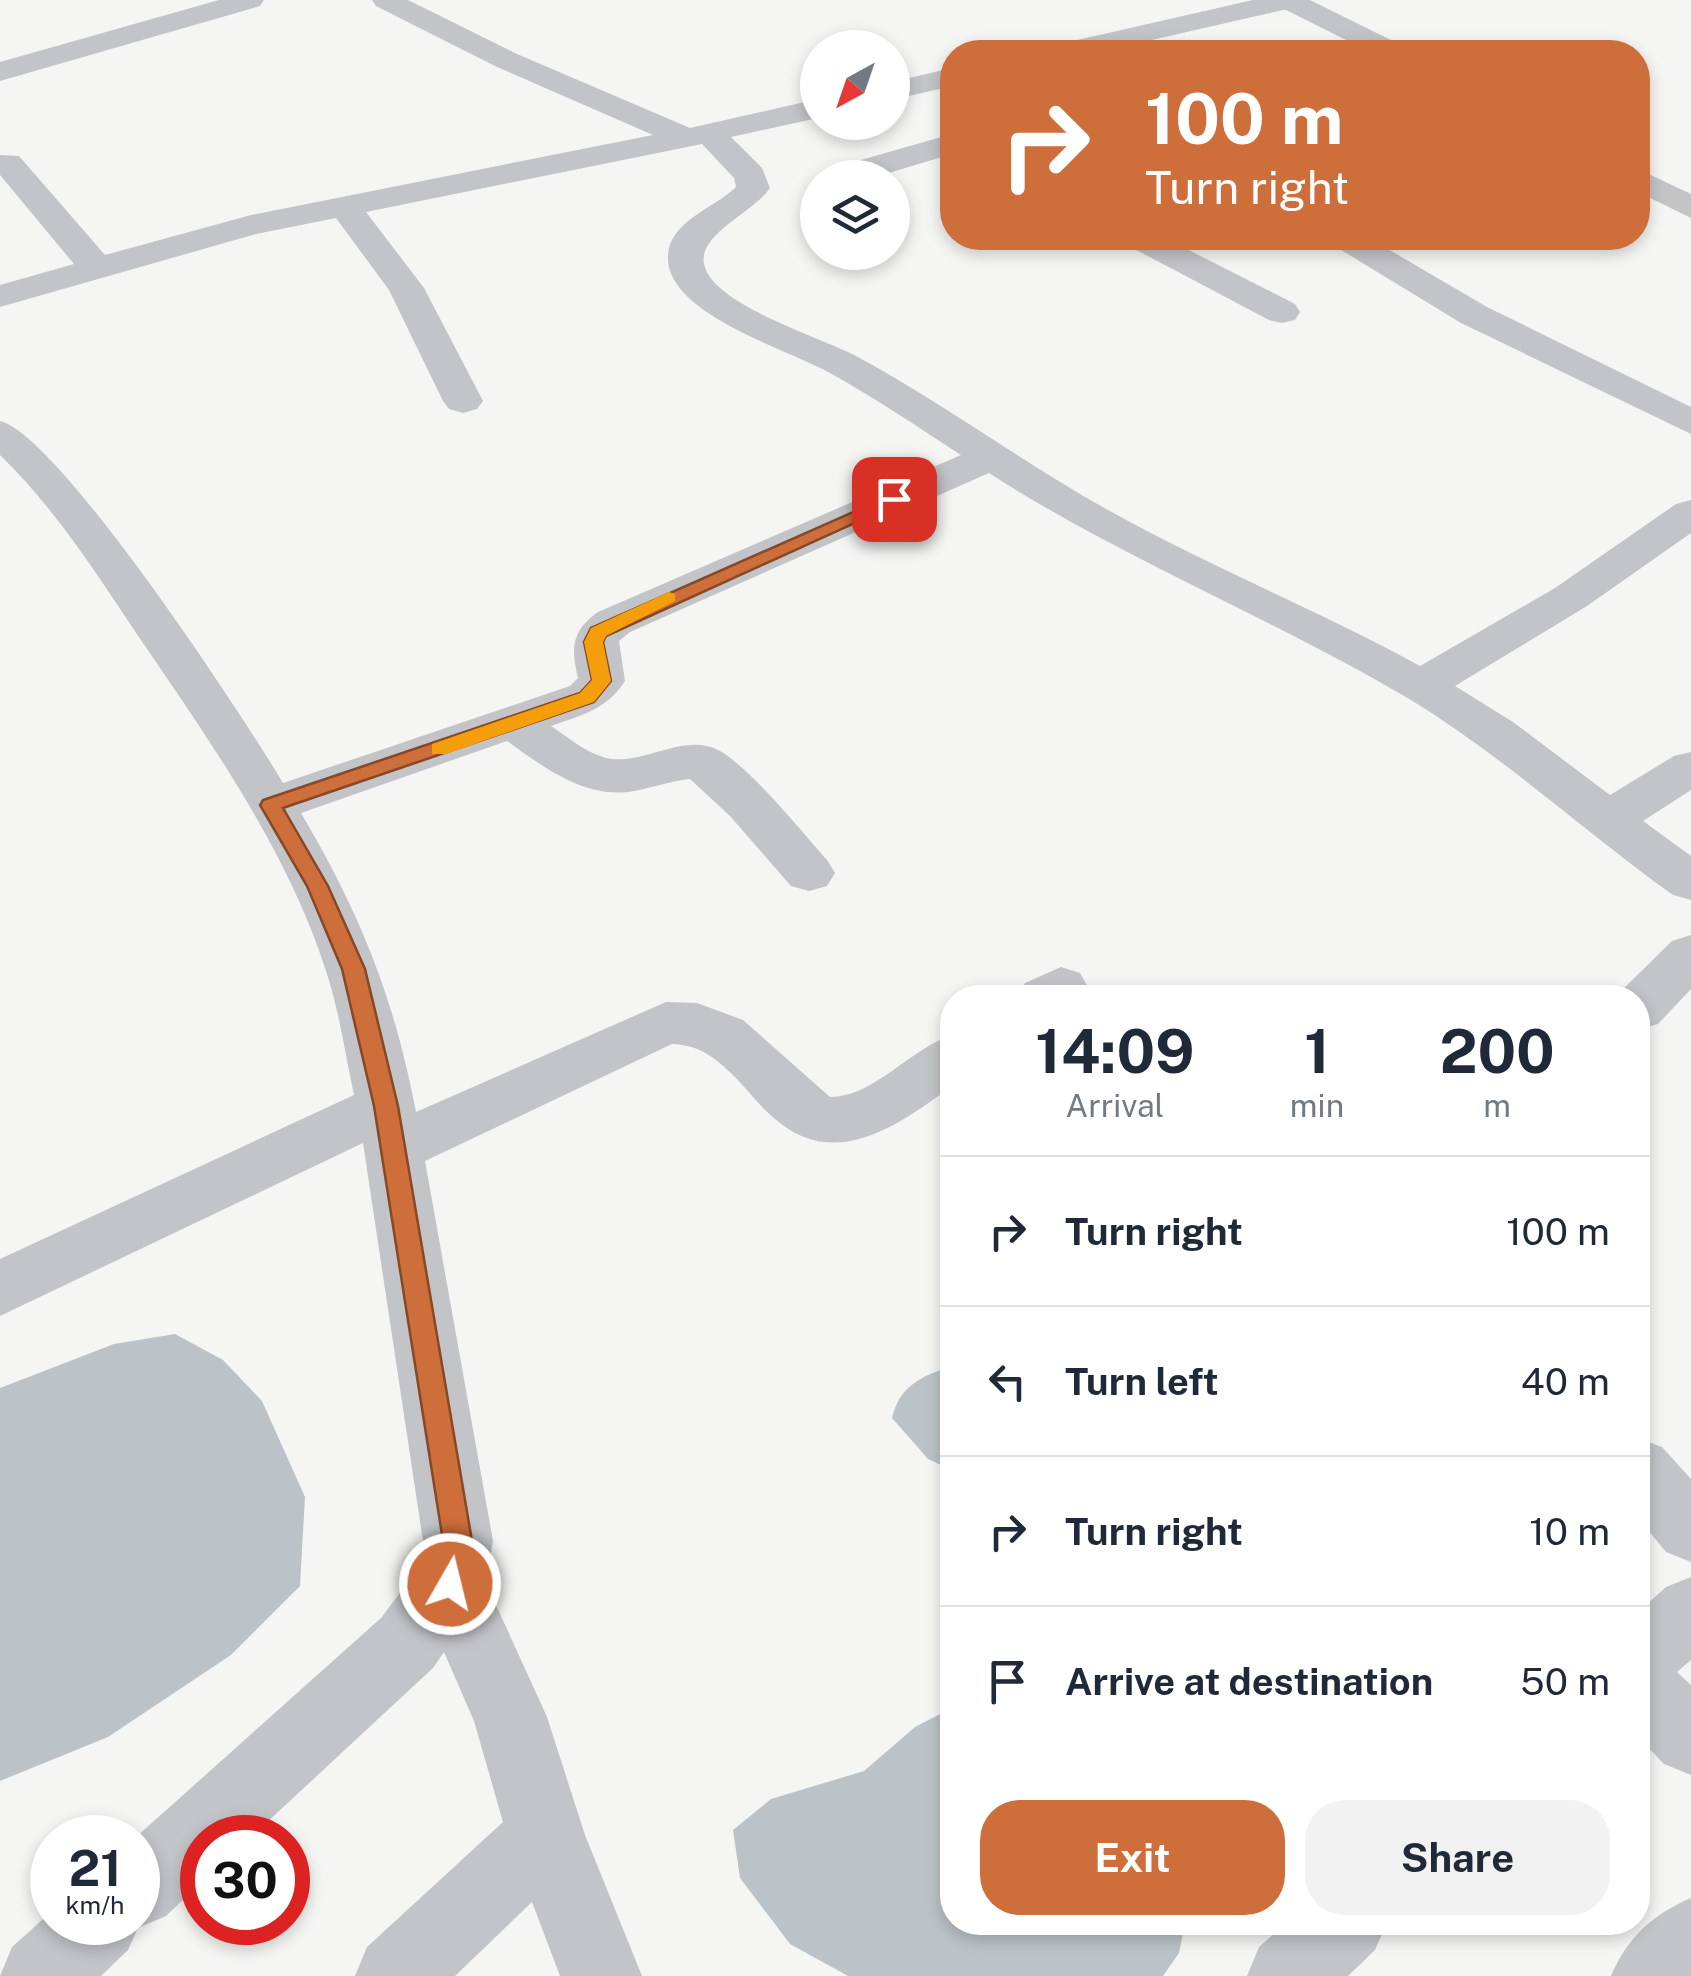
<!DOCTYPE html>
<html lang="en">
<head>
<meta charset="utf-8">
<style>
  :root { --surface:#fff; --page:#f2f2f3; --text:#1f2937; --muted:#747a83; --line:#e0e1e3; --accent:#ce6e3a }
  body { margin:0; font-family:"Public Sans",sans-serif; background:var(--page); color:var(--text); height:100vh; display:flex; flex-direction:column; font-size:38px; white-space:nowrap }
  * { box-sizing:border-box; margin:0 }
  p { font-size:32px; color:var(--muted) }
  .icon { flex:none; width:55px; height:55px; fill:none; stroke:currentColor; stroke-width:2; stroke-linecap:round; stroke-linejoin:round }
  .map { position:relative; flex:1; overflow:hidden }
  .details { position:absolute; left:940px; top:985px; width:710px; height:950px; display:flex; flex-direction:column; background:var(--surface); border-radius:40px; box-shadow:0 5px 15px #0003 }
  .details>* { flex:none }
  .banner { position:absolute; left:940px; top:40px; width:710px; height:210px; border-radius:40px; box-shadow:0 5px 15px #0003; background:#ce6e3a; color:#fff; overflow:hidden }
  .needle { width:65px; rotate:220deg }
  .tools { position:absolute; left:800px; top:30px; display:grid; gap:20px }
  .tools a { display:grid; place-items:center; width:110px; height:110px; border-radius:50%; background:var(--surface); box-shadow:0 5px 15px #0003; font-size:50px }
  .speed { position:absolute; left:30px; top:1815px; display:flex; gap:20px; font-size:50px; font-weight:700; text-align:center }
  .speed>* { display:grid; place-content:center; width:130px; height:130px; border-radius:50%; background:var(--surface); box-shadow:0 5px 15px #0003; line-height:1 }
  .speed small { font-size:25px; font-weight:400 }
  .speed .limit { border:15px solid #d22; background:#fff; color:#111 }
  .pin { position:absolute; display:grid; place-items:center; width:85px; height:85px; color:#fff; margin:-42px; border-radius:20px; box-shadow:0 5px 15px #0006 }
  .me { position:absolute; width:110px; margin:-55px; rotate:8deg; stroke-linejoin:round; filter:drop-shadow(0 0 8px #0008) }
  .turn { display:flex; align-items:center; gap:35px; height:210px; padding:0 40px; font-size:45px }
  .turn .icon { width:130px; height:130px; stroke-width:2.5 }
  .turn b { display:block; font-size:70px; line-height:85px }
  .eta { display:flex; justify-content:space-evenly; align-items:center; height:170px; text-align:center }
  .eta b { font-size:60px; font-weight:700; line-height:70px }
  .action { display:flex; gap:20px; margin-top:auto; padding:20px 40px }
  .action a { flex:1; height:115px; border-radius:40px; background:var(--accent); color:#fff; font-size:40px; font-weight:700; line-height:115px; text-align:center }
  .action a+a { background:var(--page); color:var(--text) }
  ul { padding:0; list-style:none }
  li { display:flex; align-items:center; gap:30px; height:150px; padding:0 40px; border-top:2px solid var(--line) }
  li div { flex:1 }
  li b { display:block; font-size:38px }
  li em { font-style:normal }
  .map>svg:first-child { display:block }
  .water { fill:#bbc3c8 }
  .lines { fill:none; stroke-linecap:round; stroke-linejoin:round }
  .minor { fill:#c2c4c7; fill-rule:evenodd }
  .tertiary { fill:#c2c4c7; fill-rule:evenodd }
  .route { fill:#ce6e3a; stroke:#864826; stroke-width:2.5 }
  .slow { fill:#f59e0b }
</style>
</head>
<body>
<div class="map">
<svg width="1691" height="1976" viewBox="0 0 1691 1976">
  <rect width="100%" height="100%" fill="#f5f5f3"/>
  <path class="water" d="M 175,1334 L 223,1360 L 262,1401 L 305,1497 L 300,1586 L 231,1655 L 108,1737 L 0,1781 L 0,1388 L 114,1344 Z
    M 952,1366 L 952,1470 L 928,1459 L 892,1418 C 900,1385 922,1376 952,1366 Z
    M 952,1708 L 952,1922 L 1185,1923 L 1179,1953 L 1163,1976 L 848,1976 L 790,1944 L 740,1878 L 733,1830 L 771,1799 L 864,1771 L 915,1727 Z"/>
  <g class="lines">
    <path class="minor" d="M 219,0 L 264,0 L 260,6 L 0,81 L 0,62 Z
      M 372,0 L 408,0 L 517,54 L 690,128 L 818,99 L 818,118 L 731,137 L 762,168 L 770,188 C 753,213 698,234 704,264 C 712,305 821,337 856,356 C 943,403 1022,462 1108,510 C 1210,567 1318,610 1420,666 L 1555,588 L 1676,504 L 1691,500 L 1691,533 L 1587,606 L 1455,686 L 1513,722 L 1610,795 L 1674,756 L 1691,752 L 1691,790 L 1643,821 L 1691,856 L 1691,900 L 1673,895 C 1584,831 1504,757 1411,700 C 1273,618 1124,560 989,473 L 630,632 L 619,641 L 625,681 C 606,710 582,715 551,726 C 569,738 590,756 612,759 C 646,763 685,733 718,750 C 749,766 802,832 827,860 L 835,873 L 827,886 L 809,891 L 791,886 L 730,816 L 690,779 C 669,781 649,789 628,792 C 582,797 542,766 507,741 L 301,813 C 360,913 394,997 416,1112 L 666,1002 L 697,1003 L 743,1020 L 830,1097 C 874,1097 911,1048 952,1035 L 952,1086 C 903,1122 839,1170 780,1123 C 764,1111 751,1094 737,1079 C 717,1059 701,1045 672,1044 L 425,1161 L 493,1541 L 486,1583 L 547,1717 L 585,1835 L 642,1976 L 560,1976 L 532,1902 L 455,1976 L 355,1976 L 367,1947 L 503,1822 L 474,1721 L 444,1652 L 433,1668 L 250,1838 L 202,1838 L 202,1882 L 166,1916 L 138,1928 L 128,1950 L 101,1976 L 0,1976 L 12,1947 L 52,1911 L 52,1922 L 138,1922 L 135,1838 L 381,1618 L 417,1570 L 423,1541 L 363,1143 L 0,1316 L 0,1259 L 354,1095 C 345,1053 339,1009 325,968 C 287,851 212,744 143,643 C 99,578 57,510 0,455 L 0,421 C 60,436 245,719 283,783 L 570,686 L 578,678 C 571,649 571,631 598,612 L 961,455 C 918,427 875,398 830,373 C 790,350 665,314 668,256 C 669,221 715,208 736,187 L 734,178 L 702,144 L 366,212 L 424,288 L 483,401 L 477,409 L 463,413 L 449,409 L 443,401 L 389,290 L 336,218 L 256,234 L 0,307 L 0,285 L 74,264 L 0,175 L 0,155 L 19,156 L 105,255 L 251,215 L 653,135 L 495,66 L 376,6 Z
      M 1253,0 L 1305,0 L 1301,6 L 1099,52 L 1047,52 L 1051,46 Z
      M 952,68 L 952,86 L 892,100 L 892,82 Z
      M 952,134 L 952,154 L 872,178 L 818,178 L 822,171 Z
      M 1122,238 L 1165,238 L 1295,304 L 1300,312 L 1295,320 L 1282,323 L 1269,320 L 1127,245 Z
      M 1328,238 L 1369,238 L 1487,307 L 1691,407 L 1691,434 L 1461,323 L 1333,245 Z
      M 1691,935 L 1691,989 L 1658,1024 L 1638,1030 L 1638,998 L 1617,998 L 1618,994 L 1672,941 Z
      M 1061,967 L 1080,973 L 1088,987 L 1083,998 L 1018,998 L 1025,983 Z
      M 1638,1438 L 1662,1447 L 1691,1479 L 1691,1562 L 1666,1552 L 1638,1518 Z
      M 1691,1577 L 1691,1660 L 1677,1672 L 1691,1685 L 1691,1775 L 1664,1764 L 1638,1737 L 1638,1612 L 1666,1587 Z
      M 1691,1898 L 1691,1976 L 1611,1976 C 1627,1938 1653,1914 1691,1898 Z
      M 1287,1922 L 1387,1922 L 1375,1950 L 1348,1976 L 1247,1976 L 1259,1947 Z"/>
    <path class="tertiary" d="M 1274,0 L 1310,0 L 1403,46 L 1407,52 L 1370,52 L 1278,6 Z
      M 1638,169 L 1691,194 L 1691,218 L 1638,192 Z"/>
  </g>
  <path class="route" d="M 894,494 L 903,499 L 901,502 L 606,636 L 603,642 L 611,681 L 594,702 L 283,808 L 328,886 L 365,969 L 398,1106 L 472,1541 L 460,1594 L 450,1598 L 439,1594 L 435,1584 L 443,1541 L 374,1106 L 342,969 L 307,886 L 260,805 L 263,800 L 580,693 L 592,680 L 584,642 L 591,628 Z"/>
  <path class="slow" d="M 669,592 L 675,594 L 675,601 L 606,636 L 603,642 L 611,681 L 594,702 L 446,754 L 432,754 L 432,744 L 580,693 L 592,680 L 584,642 L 591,628 Z"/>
</svg>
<div class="tools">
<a><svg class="needle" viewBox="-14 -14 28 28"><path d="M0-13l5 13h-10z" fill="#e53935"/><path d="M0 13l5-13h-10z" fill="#747a83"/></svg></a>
<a><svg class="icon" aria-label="layers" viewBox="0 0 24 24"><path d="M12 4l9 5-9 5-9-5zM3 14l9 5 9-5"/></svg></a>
</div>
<div class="speed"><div>21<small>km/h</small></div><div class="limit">30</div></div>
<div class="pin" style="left:894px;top:499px;background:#d93025"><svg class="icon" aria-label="arrive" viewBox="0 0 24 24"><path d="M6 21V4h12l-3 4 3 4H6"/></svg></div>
<svg class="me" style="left:450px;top:1584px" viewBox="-20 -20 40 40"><circle r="17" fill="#ce6e3a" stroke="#fff" stroke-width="3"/><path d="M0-11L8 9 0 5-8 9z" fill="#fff"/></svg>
<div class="banner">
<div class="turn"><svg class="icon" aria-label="right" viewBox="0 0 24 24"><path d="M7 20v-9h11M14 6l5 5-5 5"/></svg><div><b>100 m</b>Turn right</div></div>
</div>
<section class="details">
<div class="eta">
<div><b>14:09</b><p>Arrival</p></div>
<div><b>1</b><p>min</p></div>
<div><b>200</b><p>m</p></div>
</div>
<ul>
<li><svg class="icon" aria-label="right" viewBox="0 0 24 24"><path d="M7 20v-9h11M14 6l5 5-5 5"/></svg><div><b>Turn right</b></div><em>100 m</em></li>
<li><svg class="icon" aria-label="left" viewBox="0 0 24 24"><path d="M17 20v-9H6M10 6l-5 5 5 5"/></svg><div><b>Turn left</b></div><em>40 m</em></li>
<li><svg class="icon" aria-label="right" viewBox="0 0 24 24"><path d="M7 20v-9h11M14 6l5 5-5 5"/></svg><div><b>Turn right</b></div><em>10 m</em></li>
<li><svg class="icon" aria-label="arrive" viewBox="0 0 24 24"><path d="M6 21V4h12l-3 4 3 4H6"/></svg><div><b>Arrive at destination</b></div><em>50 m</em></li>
</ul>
<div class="action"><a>Exit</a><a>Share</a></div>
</section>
</div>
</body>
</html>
